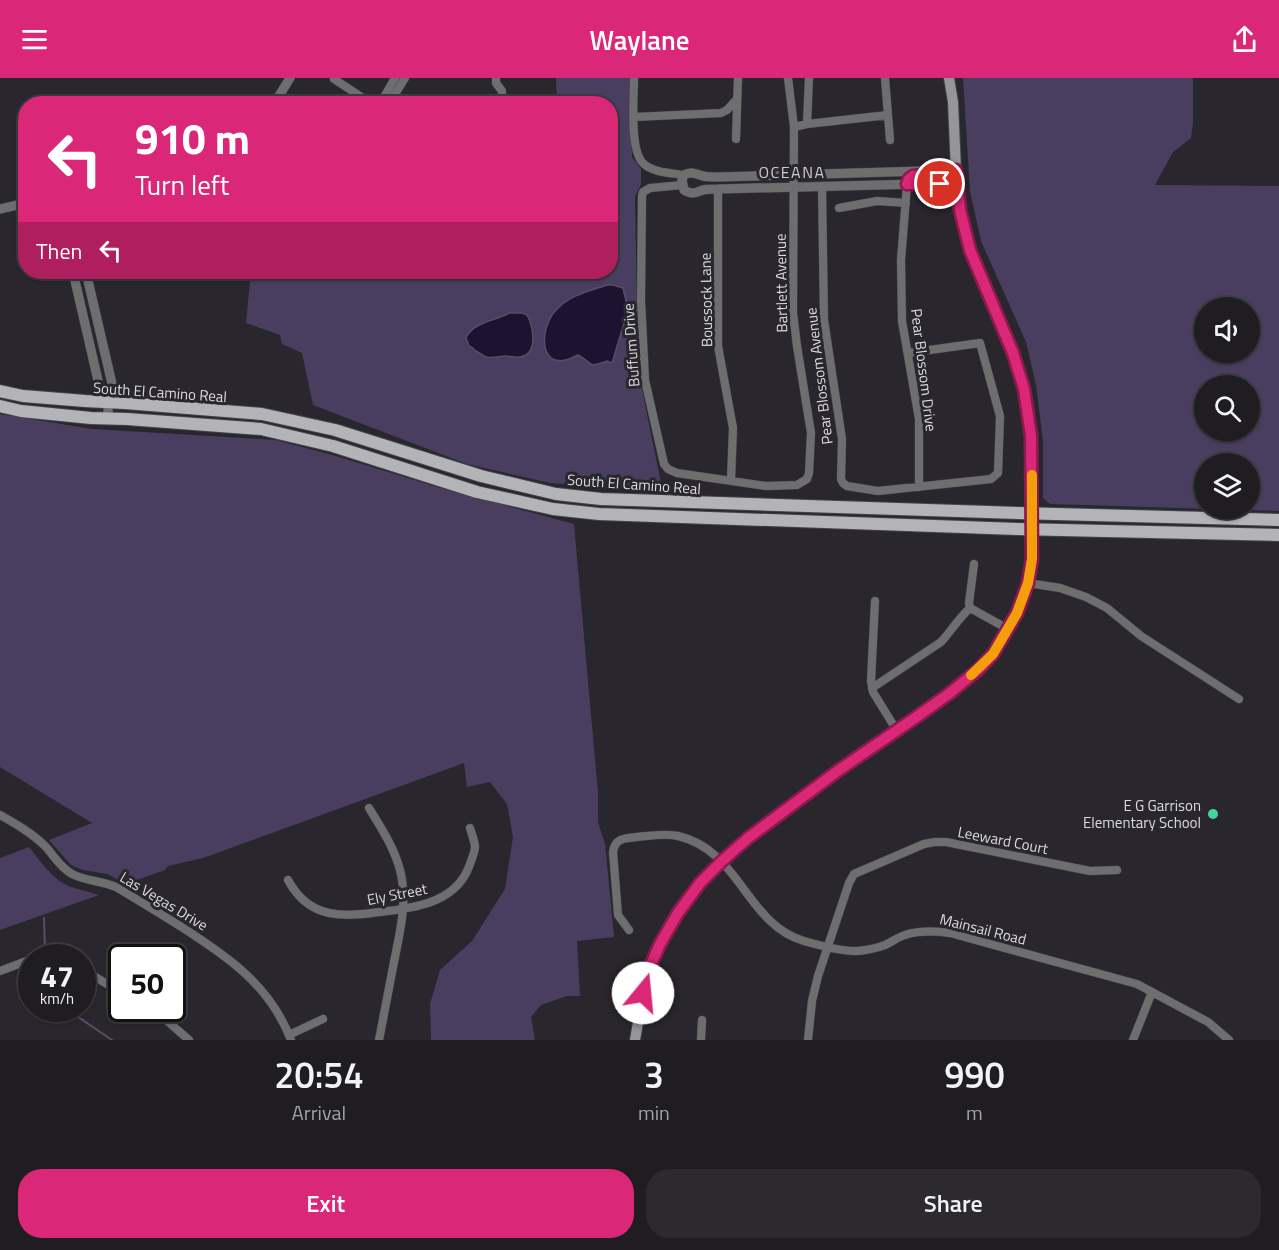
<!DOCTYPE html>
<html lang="en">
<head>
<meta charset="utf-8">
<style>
  :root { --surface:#1f1d22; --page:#2c2a2f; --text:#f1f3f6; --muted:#a1a2a5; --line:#3c3b40; --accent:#db2777 }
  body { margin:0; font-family:"Titillium Web",sans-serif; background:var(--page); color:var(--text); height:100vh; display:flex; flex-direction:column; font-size:22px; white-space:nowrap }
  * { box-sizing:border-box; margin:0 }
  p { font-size:20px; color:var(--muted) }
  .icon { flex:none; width:33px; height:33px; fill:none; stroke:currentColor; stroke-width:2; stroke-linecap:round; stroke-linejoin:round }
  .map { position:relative; height:962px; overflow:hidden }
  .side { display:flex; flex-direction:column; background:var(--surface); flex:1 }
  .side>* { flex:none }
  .hud { position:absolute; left:18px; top:18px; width:600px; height:183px; border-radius:24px; box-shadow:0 2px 4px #0004,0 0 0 2px var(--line); background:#db2777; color:#fff; overflow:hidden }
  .buttons { position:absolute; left:1194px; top:219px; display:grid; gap:12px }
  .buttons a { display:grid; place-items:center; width:66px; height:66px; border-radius:50%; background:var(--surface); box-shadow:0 2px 4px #0004,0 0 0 2px var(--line); font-size:30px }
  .speed { position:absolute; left:18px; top:866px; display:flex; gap:12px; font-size:30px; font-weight:700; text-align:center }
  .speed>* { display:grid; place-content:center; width:78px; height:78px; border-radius:50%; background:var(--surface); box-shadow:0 2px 4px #0004,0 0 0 2px var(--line); line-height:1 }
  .speed small { font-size:15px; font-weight:400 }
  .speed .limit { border:3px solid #111; border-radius:9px; background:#fff; color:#111 }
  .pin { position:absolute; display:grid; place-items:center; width:51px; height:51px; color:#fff; margin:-26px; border:3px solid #fff; border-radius:50%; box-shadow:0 2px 6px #0007 }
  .me { position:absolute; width:66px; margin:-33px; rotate:17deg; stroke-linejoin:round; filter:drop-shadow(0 0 4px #0008) }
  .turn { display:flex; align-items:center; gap:21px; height:126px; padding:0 18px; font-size:27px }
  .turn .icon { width:78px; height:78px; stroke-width:2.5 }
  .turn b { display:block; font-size:42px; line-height:51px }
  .then { display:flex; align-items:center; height:57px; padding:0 18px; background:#0003; gap:12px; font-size:22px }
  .eta { display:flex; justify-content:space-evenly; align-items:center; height:102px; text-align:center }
  .eta b { font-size:36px; font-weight:600; line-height:42px }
  .button { display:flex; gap:12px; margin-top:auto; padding:12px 18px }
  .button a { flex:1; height:69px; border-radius:24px; background:var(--accent); color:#fff; font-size:24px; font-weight:600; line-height:69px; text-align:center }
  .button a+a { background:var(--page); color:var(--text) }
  header { display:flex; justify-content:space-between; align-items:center; height:78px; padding:0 18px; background:var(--accent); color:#fff; font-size:27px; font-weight:600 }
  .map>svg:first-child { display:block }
  .green { fill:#4a3e60; fill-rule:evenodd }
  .water { fill:#1f1231; stroke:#574e65; stroke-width:1.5 }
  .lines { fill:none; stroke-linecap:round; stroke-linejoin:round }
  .stream { stroke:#574e65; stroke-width:2 }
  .minor-casing { stroke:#454449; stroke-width:9 }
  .tertiary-casing { stroke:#454449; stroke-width:10 }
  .secondary-casing { stroke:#454449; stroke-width:12 }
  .primary-casing { stroke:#454449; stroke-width:14 }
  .minor { stroke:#6e6d70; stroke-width:8 }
  .tertiary { stroke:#6e6d70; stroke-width:9 }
  .secondary { stroke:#969599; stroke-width:10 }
  .primary { stroke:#b4b3b8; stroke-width:12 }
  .route-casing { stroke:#8e194d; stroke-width:15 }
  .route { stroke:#db2777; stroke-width:10 }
  .slow { stroke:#f59e0b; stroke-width:10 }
  .poi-dot { fill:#46d49e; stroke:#29272d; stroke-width:2 }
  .labels { text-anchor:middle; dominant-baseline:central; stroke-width:6; stroke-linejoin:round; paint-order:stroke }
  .street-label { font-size:15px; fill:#dbdade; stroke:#29272d }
  .poi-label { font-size:15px; fill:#dbdade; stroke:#29272d; text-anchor:end }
  .neighbourhood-label { font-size:16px; letter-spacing:1.5px; fill:#cccad1; stroke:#29272d }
</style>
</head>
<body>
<header><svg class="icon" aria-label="menu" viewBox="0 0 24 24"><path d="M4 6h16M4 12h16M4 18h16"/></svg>Waylane<svg class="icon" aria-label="share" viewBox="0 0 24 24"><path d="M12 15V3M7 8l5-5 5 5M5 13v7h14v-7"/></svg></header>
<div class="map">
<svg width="1279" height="962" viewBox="0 0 1279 962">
  <rect width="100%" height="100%" fill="#29272d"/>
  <path class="green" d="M 556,0 L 630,0 L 632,79 L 641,91 L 641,106 L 635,119 L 638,292 L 662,410 L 625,411 L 550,405 L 467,386 L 313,327 L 302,275 L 282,266 L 280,257 L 246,245 L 251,194 L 306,194 L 351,200 L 354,194 L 610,194 L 610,26 L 557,25 Z
    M 963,0 L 1193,0 L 1193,44 L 1191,60 L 1173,74 L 1155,107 L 1279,108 L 1279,433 L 1050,426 L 1043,420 L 1043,362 L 1036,307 L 1026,264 L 981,163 L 970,113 ZM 1204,230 L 1250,230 L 1250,274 L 1204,274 ZM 1204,308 L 1250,308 L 1250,352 L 1204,352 ZM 1204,386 L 1250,386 L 1250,430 L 1204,430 Z
    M 0,336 L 92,351 L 275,362 L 329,376 L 437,409 L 574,446 L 598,715 L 598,744 L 605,766 L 614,859 L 577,863 L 580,918 L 567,918 L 541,927 L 531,939 L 535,962 L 431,962 L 430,926 L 440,892 L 472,863 L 505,811 L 513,759 L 507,726 L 490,704 L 467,709 L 464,685 L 203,780 L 168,788 L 165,792 L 126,806 L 107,796 L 83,792 L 71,787 L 49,762 L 92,745 L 0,689 Z
    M 29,769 C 41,784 53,802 71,809 C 80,812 90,814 99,817 L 0,852 L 0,780 Z"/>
  <path class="water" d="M 607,207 L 613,207 L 623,210 L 627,227 L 625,242 L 612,285 L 607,283 C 586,290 596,287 578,277 C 538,299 538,251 556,232 C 570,217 589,213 607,207 Z
    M 509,235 L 522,235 L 527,237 C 533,248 539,276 520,279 C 516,280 510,278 506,278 C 499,278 493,281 486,279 C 482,277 479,274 474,272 L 473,270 L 469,268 L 466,260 C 472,244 496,243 509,235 Z"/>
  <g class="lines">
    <path class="stream" d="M 44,840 L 45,873
      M 65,930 L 112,962"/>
    <defs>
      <path id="minor" d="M 496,0 L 496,5 L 502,13 L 502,26
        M 634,0 C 634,19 629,74 644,86 C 654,95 672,95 684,97
        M 885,0 L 890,62
        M 334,1 L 372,26
        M 380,26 L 395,0
        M 389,26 L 405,0
        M 634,39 L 721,35 L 727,32 L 737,21
        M 807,46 L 809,0
        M 794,49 L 807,46 L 888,37
        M 736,61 L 738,0
        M 682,107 L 650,110 L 643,114 L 642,118 L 641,222 L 645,302 L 664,386 L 668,391 L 677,395 L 766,408 L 797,407 L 807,401 L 809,395 L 811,355 L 797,268 L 793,235 L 794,49 L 788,0
        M 907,107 L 901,182 L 902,243 L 919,341 L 919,409
        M 822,109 L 824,242 L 842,361 L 841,401 L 843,405 L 847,408 L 878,413 L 991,401 L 998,395 L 1000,338 L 980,265 L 908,275
        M 718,111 L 718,268 L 733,350 L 731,403
        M 839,130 L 877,123 L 906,125
        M 1028,505 L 1060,510 L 1086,519 L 1107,530 L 1141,558 L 1239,621
        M 875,523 L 871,603 L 873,614 L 897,653
        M 970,530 L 1008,551
        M 872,610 L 941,564 C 951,553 959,540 970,530 L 969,525 L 974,486
        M 369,730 C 381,750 394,769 400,792 C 408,823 400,854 394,884 C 389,910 384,936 379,962
        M 0,737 C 16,746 32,755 46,769 C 54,778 60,789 72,796 C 86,803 102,803 116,809 C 138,822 159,835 180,848 C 227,878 270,907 291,962
        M 288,802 C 311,845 348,838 388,833 C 421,829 458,822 470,786 C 472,780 475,774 475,768 C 474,762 472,756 470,750
        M 629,852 L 618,837 L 613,774 C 615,760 625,760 637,759 C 650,758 664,755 678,758 C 740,772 746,846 804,863 C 818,867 845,874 858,873 C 867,872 877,870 885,867 C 892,864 898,859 905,857 C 920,852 935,853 950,855 L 1137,906 L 1208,944 L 1229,962
        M 82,891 L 122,915
        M 0,893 L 32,881
        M 146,930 L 165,941 L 189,962
        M 289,957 L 323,941
        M 701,962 L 702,942
        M 808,962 L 812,923 L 818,898 L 849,805 L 854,796 L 924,766 L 935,764 L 946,764 L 1090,793 L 1117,792
        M 1133,962 L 1152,914"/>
      <path id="tertiary" d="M 274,26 L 290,0
        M 956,92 L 718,99 C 713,99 708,99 703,98 C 695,96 692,93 684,97 L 682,102 L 684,112 C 692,117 695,115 703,112 C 708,111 713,111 718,111 L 957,105
        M 0,131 L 26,125
        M 73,194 L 100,311 L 108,325
        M 86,194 L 113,310 L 108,325 L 108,340"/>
      <path id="secondary" d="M 635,962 L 643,915 L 652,884 L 660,865 L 678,835 L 700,805 L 722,783 L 748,760 L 839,692 L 897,653 L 950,615 L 979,591 L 993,576 L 1017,535 L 1028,505 L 1032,481 L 1031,358 L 1024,311 L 1013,275 L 970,172 L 960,132 L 956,92 L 953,24 L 949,0"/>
      <path id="primary" d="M 0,313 L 23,318 L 85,323 L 125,325 L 262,336 L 335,352 L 481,398 L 556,416 L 601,421 L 1018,435 L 1279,442
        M 0,328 L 21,333 L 91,340 L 127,341 L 261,351 L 333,368 L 477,414 L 553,431 L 599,436 L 1017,451 L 1279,457"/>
    </defs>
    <use href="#minor" class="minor-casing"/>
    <use href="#tertiary" class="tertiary-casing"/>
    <use href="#secondary" class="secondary-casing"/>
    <use href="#primary" class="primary-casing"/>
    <use href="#minor" class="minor"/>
    <use href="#tertiary" class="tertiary"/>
    <use href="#secondary" class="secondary"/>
    <use href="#primary" class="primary"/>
  </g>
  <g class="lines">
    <defs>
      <path id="route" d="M 643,915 L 652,884 L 660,866 L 678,835 L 700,805 L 722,783 L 748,760 L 839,692 L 915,640 L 950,615 L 979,591 L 993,576 L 1017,535 L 1028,505 L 1032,481 L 1031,358 L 1024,311 L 1013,275 L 970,172 L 960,132 L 956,92 L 931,93 L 923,97 L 913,98 L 909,101 L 907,106 L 940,106"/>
    </defs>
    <use href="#route" class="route-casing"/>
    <use href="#route" class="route"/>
    <path class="slow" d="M 971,597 L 993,576 L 1017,535 L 1028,505 L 1032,481 L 1032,397"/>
  </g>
  <circle class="poi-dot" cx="1213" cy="736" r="6"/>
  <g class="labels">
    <g class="street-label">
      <text transform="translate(781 205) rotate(-91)">Bartlett Avenue</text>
      <text transform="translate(706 222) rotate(-91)">Boussock Lane</text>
      <text transform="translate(631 267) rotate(-94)">Buffum Drive</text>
      <text transform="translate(924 292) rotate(83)">Pear Blossom Drive</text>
      <text transform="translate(819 298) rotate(-97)">Pear Blossom Avenue</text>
      <text transform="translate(160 314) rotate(4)">South El Camino Real</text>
      <text transform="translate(634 406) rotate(4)">South El Camino Real</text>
      <text transform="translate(1003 762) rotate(11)">Leeward Court</text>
      <text transform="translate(397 816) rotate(-11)">Ely Street</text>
      <text transform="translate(164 823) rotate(31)">Las Vegas Drive</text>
      <text transform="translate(983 851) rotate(14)">Mainsail Road</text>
    </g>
    <g class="poi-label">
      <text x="1201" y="727">E G Garrison<tspan x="1201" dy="17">Elementary School</tspan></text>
    </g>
    <g class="neighbourhood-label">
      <text x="792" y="94">OCEANA</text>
    </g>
  </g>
</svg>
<div class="buttons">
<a><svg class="icon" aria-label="sound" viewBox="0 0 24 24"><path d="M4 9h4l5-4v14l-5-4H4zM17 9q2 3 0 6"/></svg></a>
<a><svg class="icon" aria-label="search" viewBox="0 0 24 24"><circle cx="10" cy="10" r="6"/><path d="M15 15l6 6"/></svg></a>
<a><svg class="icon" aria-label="layers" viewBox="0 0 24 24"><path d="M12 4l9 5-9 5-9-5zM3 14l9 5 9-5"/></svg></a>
</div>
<div class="speed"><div>47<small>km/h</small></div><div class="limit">50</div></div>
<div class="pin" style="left:940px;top:106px;background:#d93025"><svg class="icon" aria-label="arrive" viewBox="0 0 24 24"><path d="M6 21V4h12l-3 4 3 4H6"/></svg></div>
<svg class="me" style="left:643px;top:915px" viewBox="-20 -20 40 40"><circle r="19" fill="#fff"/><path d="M0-13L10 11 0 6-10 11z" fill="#db2777"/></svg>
<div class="hud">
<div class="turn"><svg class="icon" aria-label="left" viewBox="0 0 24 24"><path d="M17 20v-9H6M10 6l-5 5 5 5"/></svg><div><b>910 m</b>Turn left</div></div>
<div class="then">Then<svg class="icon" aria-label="left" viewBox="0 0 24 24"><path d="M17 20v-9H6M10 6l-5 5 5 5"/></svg></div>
</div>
</div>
<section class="side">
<div class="eta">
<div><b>20:54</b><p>Arrival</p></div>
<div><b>3</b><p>min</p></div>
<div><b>990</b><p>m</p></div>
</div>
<div class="button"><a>Exit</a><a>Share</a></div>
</section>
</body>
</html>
